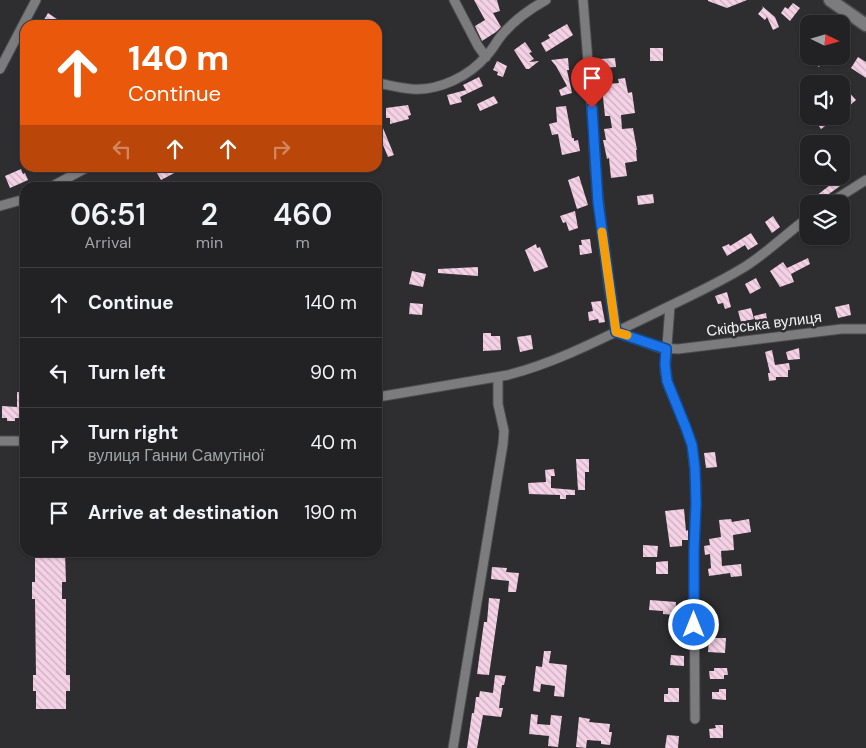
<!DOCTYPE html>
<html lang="en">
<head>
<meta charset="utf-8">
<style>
  :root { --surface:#222225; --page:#2a2a2d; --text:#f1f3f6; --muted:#a2a4a7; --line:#3f3f42 }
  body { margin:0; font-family:"DM Sans",sans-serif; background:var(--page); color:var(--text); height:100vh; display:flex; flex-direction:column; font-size:19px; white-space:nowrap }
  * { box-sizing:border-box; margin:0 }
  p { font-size:16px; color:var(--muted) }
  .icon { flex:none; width:28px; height:28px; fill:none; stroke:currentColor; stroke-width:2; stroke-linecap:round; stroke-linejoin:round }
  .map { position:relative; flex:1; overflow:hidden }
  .details { position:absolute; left:20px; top:182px; width:362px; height:375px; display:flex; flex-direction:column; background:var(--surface); border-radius:15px; box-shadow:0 1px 4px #0004,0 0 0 1px var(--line) }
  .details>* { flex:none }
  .hud { position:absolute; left:20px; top:20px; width:362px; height:152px; border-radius:15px; box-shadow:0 1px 4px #0004,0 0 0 1px var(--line); background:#ea580c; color:#fff; overflow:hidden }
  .needle { width:32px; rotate:95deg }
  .controls { position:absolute; left:800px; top:15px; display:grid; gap:10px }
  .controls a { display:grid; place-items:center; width:50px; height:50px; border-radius:10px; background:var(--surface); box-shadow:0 1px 4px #0004,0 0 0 1px var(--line); font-size:25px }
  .pin { position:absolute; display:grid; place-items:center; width:42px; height:42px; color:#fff; margin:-51px -21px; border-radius:50% 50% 50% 0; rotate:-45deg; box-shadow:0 0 5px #0007 }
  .pin .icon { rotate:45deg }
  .me { position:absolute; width:55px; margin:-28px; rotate:0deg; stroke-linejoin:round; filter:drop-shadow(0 0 4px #0008) }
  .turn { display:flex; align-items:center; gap:18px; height:105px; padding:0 25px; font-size:22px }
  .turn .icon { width:65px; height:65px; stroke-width:2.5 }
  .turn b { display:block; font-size:35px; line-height:42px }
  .lanes { display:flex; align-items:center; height:48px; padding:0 25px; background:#0003; justify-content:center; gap:25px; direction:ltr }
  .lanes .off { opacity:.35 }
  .eta { display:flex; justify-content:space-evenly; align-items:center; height:85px; text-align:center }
  .eta b { font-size:30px; font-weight:600; line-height:35px }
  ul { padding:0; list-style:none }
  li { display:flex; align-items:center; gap:15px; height:70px; padding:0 25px; border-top:1px solid var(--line) }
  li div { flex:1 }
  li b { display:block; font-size:19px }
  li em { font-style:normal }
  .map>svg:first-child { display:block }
  .building { fill:url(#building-back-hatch) }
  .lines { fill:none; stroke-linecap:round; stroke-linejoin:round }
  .street-casing { stroke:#4c4c4d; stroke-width:11 }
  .secondary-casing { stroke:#4c4c4d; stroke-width:15 }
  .street { stroke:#7c7c7f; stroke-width:9 }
  .secondary { stroke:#7c7c7f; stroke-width:12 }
  .route-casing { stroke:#114b97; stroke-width:12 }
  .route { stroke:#1a73e8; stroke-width:9 }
  .slow { stroke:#f59e0b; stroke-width:9 }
  .labels { text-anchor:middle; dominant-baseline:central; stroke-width:5; stroke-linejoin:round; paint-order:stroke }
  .street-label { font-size:15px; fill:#f2f2f3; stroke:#2e2e31 }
</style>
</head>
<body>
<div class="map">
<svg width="866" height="748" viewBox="0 0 866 748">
  <defs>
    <pattern id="building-back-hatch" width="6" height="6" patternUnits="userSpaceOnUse" patternTransform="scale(1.25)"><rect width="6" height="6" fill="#f5d1e6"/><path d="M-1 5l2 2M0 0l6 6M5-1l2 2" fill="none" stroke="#caafbf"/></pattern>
  </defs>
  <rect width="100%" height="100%" fill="#2e2e31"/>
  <path class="building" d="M 474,0 L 497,0 L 500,11 L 493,13 L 501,27 L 496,32 L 482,41 L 475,26 L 485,20 Z
    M 747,0 L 727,8 L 708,1 L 708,0 Z
    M 793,3 L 800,8 L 790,21 L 781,13 L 785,7 L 788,9 Z
    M 762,6 L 775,17 L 779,27 L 773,30 L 767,17 L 765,20 L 758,14 L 763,8 Z
    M 48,13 L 66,25 L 45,25 L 42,23 Z
    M 567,24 L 573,35 L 546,52 L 541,43 L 550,38 L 548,35 Z
    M 525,42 L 532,52 L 529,53 L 534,59 L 529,62 L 539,61 L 529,69 L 526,69 L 514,50 Z
    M 805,46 L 809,49 L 809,56 L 818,56 L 823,61 L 819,67 L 800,53 Z
    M 650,48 L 663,48 L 663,61 L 650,61 Z
    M 858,57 L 866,62 L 866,78 L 851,68 Z
    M 568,58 L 569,70 L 567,70 L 572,93 L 561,96 L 559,90 L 567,86 L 556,66 L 551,60 Z
    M 615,58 L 616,67 L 600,68 L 600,59 Z
    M 497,61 L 507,66 L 503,77 L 497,75 L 498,72 L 493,70 Z
    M 840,75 L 851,84 L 847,90 L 856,100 L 848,107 L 841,100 L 841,84 L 833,84 Z
    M 479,77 L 483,86 L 460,97 L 462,102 L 450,105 L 447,95 L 466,90 L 463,85 Z
    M 625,78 L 628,93 L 632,92 L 635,113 L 621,115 L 622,129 L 633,128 L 637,150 L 636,150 L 637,161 L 625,163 L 627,176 L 611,178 L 609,158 L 607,159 L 603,140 L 606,140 L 604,129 L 612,128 L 610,116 L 605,116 L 602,88 L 608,87 L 607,84 L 619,83 L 618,79 Z
    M 494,96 L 498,103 L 480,111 L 477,104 Z
    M 408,105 L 411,115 L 408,116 L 409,119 L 390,124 L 390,118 L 386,118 L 386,108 Z
    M 566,106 L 572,138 L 574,138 L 574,141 L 578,140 L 580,151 L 562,155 L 558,134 L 552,135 L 549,124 L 557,122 L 556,107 Z
    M 818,116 L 839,116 L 821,129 L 814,119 Z
    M 383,128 L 394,155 L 388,157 L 383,145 L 380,129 Z
    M 154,168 L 184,168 L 161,180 Z
    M 21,169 L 23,174 L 25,173 L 28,180 L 10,188 L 5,176 Z
    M 579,176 L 588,205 L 577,209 L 568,180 Z
    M 839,178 L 843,184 L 826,196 L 826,197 L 818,204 L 814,203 L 811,200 Z
    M 653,194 L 654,203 L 638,205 L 637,196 Z
    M 575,211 L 578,228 L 569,231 L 566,222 L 563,223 L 560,216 Z
    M 773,216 L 780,227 L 772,233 L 765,222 Z
    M 751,233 L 758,244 L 748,250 L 745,245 L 727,256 L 722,247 L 729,244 L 730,246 Z
    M 590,239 L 592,253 L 580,255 L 579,245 L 582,245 L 581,240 Z
    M 536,244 L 537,248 L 540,247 L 548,267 L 534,272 L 525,250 Z
    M 808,258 L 810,264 L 791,274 L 794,282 L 780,287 L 770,271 L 783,262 L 787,268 Z
    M 478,267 L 478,276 L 438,273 L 438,269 Z
    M 412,271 L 426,274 L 423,287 L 409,284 Z
    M 756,278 L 761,288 L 750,294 L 745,284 Z
    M 727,292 L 731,307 L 725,309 L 723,303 L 718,304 L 715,296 Z
    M 601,301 L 605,322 L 599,323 L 598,319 L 589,321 L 588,312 L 593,311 L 591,302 Z
    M 410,303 L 423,304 L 422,315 L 409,314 Z
    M 849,304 L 851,315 L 838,318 L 835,307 Z
    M 751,308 L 754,319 L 741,322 L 738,311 Z
    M 766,313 L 768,325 L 757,327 L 754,316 Z
    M 483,333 L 491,333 L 491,336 L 500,336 L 501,350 L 483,351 Z
    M 531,335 L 533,349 L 520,352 L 517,337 Z
    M 799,348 L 800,359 L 788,360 L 786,352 Z
    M 772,350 L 775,365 L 789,363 L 790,370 L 788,370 L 788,377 L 776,377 L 776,380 L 769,381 L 768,373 L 770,373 L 765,352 Z
    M 17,392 L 25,392 L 25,418 L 15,418 L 15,421 L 7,421 L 7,418 L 2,418 L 2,406 L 17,407 Z
    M 715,452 L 717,467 L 706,468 L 704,453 Z
    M 576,459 L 589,459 L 589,472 L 585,472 L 585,490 L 578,490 Z
    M 554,469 L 555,476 L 551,476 L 551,488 L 575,490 L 575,495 L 566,495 L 566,499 L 560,499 L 560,495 L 529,494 L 528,483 L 546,482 L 545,470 Z
    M 684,509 L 686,531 L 688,530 L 688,540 L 682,540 L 682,546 L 670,547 L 665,511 Z
    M 731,519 L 732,522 L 749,519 L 751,532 L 733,535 L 734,550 L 721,551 L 722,566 L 741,564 L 742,576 L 731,577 L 730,573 L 709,576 L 708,569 L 711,568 L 710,554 L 705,555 L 704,546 L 710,545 L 709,539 L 721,537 L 719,520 Z
    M 643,545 L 658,546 L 657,557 L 643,557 Z
    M 35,552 L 65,552 L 66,582 L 62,582 L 62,599 L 66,599 L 66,675 L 70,675 L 70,691 L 66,691 L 66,709 L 36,709 L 36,691 L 33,691 L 33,675 L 36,675 L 35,599 L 32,599 L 32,582 L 35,582 Z
    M 668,561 L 668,574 L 656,574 L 656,562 Z
    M 492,567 L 507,568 L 506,572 L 519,573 L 516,592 L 508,592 L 509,581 L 491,579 Z
    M 489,598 L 500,599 L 489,675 L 477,674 L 484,622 L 487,622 Z
    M 650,600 L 676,602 L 675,615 L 663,614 L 663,611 L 649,610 Z
    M 709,638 L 726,638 L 725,653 L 708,652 Z
    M 544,651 L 551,651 L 549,663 L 567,665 L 564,697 L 554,696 L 555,686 L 541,684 L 540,692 L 533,691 L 536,666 L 542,667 Z
    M 671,655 L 684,656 L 684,666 L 670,665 Z
    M 714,668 L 727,668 L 728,675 L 724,675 L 724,679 L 710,679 L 709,671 L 714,671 Z
    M 495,675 L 506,676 L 504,685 L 502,685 L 499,708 L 503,708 L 501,717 L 483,715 L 477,748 L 467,748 L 472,713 L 474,713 L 476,697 L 479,697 L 480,691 L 493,693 Z
    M 668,688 L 679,688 L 679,702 L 664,702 L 664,694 L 668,694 Z
    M 719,689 L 726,689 L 726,700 L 712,699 L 712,692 L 719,692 Z
    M 531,714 L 538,715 L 537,724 L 550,725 L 551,715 L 562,716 L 558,747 L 548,746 L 549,736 L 529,734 Z
    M 579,717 L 590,719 L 589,722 L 610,724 L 609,732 L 612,732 L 610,745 L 601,744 L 601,741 L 587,740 L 586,748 L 576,747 Z
    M 715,725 L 723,725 L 723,738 L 710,738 L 709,729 L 716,728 Z
    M 667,735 L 679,736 L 678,748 L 665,748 Z"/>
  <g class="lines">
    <defs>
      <path id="street" d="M 454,0 L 478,46 L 486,57
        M 583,0 L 593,123 L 595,169 L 609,288 L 616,332 L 660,348 L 678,349 L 841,329 L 866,329
        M 0,69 L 36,0
        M 378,83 C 389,85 400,88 412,89 C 439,91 470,76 487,55 C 493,49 496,42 501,36 C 514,20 528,10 546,0
        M 49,188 L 86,168
        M 828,204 L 866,180
        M 0,206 L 25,199
        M 670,306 L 665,372 L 670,390 L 683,420 L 692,445 L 696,485 L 694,551 L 695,719
        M 378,397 L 508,375 C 558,362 605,337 651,315 C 683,299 716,285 746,266 C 768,252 787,233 809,217
        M 0,441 L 25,441
        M 453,748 L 503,444 L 504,431 L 498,404 L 498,377"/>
      <path id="secondary" d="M 830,0 L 866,25"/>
    </defs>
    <use href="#street" class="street-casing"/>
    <use href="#secondary" class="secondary-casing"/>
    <use href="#street" class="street"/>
    <use href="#secondary" class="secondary"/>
  </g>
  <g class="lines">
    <defs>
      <path id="route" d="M 592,108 L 598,202 L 616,332 L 666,349 L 665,364 L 667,381 L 686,428 L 692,445 L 695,468 L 696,504 L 694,551 L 694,625"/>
    </defs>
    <use href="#route" class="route-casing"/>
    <use href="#route" class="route"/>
    <path class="slow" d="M 602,232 L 616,332 L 627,335"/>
  </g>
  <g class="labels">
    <g class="street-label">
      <text transform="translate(764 324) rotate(-7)">Скіфська вулиця</text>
    </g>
  </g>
</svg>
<div class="controls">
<a><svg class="needle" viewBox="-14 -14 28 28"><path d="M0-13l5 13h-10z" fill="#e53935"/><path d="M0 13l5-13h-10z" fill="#a2a4a7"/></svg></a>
<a><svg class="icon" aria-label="sound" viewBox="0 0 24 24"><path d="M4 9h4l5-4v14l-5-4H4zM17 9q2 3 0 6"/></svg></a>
<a><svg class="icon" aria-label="search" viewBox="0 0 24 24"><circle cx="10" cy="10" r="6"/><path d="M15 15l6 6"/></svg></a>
<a><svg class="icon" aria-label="layers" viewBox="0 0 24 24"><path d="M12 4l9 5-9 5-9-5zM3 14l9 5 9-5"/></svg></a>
</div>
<div class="pin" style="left:592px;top:108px;background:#d93025"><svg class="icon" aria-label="arrive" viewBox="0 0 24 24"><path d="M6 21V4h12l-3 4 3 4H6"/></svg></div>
<svg class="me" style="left:694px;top:625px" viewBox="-20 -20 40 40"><circle r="17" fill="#1a73e8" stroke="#fff" stroke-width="3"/><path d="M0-11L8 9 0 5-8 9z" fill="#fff"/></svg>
<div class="hud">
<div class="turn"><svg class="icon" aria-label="ahead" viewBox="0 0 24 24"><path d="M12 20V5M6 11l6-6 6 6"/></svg><div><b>140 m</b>Continue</div></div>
<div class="lanes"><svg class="icon off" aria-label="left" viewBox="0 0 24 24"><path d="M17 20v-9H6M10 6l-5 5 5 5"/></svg><svg class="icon" aria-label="ahead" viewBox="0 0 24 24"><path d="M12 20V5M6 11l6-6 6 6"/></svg><svg class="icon" aria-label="ahead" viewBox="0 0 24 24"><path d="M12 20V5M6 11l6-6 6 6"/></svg><svg class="icon off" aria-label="right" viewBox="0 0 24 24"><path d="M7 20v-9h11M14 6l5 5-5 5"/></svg></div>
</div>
<section class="details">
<div class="eta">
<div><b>06:51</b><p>Arrival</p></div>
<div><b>2</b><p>min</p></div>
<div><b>460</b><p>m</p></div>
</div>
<ul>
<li><svg class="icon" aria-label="ahead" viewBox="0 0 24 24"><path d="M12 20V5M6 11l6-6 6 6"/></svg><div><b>Continue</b></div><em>140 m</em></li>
<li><svg class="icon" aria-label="left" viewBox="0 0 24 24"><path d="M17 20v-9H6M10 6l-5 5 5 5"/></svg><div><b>Turn left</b></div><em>90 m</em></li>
<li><svg class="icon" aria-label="right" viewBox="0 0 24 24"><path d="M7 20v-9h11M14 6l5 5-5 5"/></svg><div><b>Turn right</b><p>вулиця Ганни Самутіної</p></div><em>40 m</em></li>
<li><svg class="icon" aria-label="arrive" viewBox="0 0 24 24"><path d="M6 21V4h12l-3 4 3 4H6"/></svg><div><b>Arrive at destination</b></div><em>190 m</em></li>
</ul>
</section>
</div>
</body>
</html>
